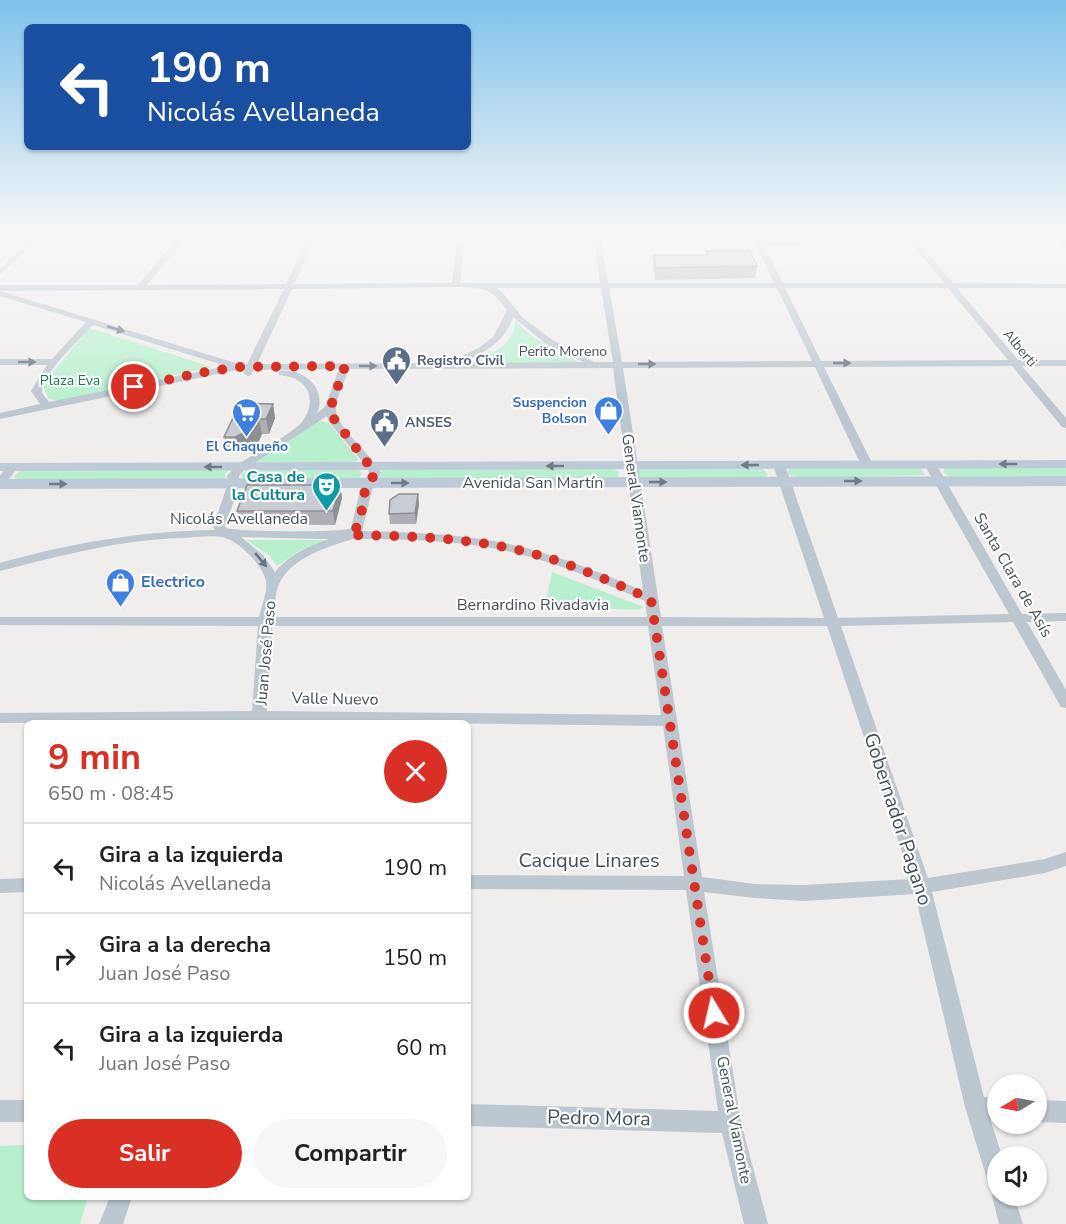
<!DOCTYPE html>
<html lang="es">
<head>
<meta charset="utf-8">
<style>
  :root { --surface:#fff; --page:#f6f6f6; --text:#202124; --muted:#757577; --line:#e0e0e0; --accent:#d93025 }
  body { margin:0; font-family:"Nunito Sans",sans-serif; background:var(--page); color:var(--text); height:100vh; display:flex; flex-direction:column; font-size:22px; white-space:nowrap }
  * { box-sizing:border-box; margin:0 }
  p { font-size:20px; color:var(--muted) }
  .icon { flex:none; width:33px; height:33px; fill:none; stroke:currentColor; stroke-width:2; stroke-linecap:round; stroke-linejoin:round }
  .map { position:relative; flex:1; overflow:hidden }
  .details { position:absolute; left:24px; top:720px; width:447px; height:480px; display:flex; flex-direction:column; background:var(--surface); border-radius:9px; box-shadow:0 2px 4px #0004 }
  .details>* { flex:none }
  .hud { position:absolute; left:24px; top:24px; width:447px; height:126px; border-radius:9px; box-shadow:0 2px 4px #0004; background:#1a4fa0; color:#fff; overflow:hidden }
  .needle { width:39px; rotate:260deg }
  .fabs { position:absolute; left:987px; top:1074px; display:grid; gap:12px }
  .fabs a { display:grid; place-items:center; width:60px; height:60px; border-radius:50%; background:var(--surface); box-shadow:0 2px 4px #0004; font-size:30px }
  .pin { position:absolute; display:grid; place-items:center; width:51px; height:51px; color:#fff; margin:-26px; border:3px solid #fff; border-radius:50%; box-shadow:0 2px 6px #0007 }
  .me { position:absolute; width:66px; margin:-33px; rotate:351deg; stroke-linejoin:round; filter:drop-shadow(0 0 4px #0008) }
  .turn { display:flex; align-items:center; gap:21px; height:126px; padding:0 24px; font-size:27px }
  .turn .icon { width:78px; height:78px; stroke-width:2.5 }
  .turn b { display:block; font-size:42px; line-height:51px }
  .round { display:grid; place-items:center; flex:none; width:63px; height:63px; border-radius:32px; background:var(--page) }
  .summary { display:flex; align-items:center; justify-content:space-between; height:102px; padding:0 24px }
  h1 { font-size:36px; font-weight:700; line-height:45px; color:var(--accent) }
  .cta { display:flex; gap:12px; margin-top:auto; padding:12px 24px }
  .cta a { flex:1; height:69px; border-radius:36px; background:var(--accent); color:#fff; font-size:24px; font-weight:700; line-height:69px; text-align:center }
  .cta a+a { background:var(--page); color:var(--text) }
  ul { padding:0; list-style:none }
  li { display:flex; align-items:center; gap:18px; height:90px; padding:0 24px; border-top:2px solid var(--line) }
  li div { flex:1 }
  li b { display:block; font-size:22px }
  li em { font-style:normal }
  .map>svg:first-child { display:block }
  .green { fill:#b8f0cf }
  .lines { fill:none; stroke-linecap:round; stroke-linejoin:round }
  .minor { fill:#bcc7d0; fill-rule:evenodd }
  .secondary { fill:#becad7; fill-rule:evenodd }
  .wall { fill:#adafb5 }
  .shaded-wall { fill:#8d8f93 }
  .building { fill:#c9ccd2; stroke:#8d8f93; stroke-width:1.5 }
  .oneway { fill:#68747e }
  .oneway2 { fill:#6f7b86 }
  .route { stroke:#d93025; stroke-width:10; stroke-dasharray:0 18 }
  .labels { text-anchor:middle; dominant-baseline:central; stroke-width:4.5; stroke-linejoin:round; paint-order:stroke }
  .far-street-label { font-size:14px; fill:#44505b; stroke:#fff }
  .far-service-label { font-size:14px; font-weight:bold; fill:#4e5e75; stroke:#fff; text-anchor:start }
  .far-park-label { font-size:14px; fill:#137f4a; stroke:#fff }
  .far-shop-label { font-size:14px; font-weight:bold; fill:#366cbe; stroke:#fff; text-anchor:end }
  .culture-label { font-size:16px; font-weight:bold; fill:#0d838f; stroke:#fff; text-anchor:end }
  .street-label { font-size:16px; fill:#44505b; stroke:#fff }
  .shop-label { font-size:16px; font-weight:bold; fill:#366cbe; stroke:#fff; text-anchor:start }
  .near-street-label { font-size:20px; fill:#44505b; stroke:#fff }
</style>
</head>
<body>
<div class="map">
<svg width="1066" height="1224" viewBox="0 0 1066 1224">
  <rect width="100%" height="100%" fill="#f0eded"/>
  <path class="green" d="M 515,321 L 533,337 L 578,362 L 463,363 C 486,355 515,349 515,321 Z
    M 89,328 L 212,367 L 58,401 L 48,398 L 43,385 Z
    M 321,421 L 329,423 L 359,460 L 352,462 L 255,462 L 316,422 Z
    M 945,467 L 1066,467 L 1066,477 L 950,477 L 943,472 Z
    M 612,468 L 619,472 L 618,477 L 377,479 L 381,474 L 380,469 Z
    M 789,468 L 916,468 L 921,469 L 925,475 L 799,478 L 787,474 Z
    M 231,469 L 225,474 L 226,480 L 15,479 L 14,477 L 20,471 Z
    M 247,469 L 358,469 L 362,474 L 359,478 L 244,480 L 241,475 Z
    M 641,469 L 763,469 L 768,475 L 765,477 L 640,478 L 638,470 Z
    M 246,540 L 327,540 L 299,551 L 277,566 L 269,555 Z
    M 552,572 L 644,607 L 638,610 L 545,606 Z
    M 27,1145 L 27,1197 L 88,1197 L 80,1224 L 0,1224 L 0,1146 Z"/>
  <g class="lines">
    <path class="minor" d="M 0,233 L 11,233 L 0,237 Z
      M 37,233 L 45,233 L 0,275 L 0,269 Z
      M 182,233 L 190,233 L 147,285 L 286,284 L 311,233 L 318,233 L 294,284 L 452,283 L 458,233 L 465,233 L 460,283 L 600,283 L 593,233 L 600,233 L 608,283 L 774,283 L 750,233 L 757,233 L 783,283 L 944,283 L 903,233 L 911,233 L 953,283 L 1066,284 L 1066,288 L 957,288 L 1018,360 L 1066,360 L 1066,366 L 1022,366 L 1066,418 L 1066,428 L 1062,427 L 1012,366 L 824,367 L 873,465 L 867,468 L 861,465 L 815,367 L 623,368 L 661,617 L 824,618 L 773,465 L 779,462 L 785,465 L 838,618 L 1009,614 L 924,464 L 930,461 L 936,464 L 1022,614 L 1066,613 L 1066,621 L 1027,622 L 1066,690 L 1066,708 L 1061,707 L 1013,622 L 841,626 L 928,878 L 1045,859 L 1066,852 L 1066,866 L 1045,873 L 932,892 L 984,1097 L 998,1097 L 998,1119 L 990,1118 L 1002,1156 L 998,1156 L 998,1196 L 1014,1196 L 1023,1224 L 999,1224 L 992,1196 L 995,1189 L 990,1187 L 987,1179 L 965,1107 L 915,894 L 804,901 L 755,898 L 704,892 L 741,1122 L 768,1224 L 744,1224 L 722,1133 L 468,1126 L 468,1104 L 718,1111 L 686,890 L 468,889 L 468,875 L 684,876 L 663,726 L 267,721 L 0,723 L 0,713 L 252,711 L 258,626 L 0,625 L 0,617 L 259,617 C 261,607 268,591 266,581 C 263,565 238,540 222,537 C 209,535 193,538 180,538 C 118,540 60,556 0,571 L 0,563 C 71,543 141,531 215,530 L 213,527 L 228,483 L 227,476 L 237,465 C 253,454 288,436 300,424 C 313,410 314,389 297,380 C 291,376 285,376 279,375 L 279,371 C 302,367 328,388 317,413 L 325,407 L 339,369 L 254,370 L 251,375 L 248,376 L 243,373 L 245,370 L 237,370 L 0,419 L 0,413 L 40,404 L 31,391 L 47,365 L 0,365 L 0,359 L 52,359 L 86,322 L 0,296 L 0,285 L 138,285 ZM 456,287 C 484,288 490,287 507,310 L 493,337 L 480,347 L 449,363 L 257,364 L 292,289 ZM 496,288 L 601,288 L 613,362 L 594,362 L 551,339 L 522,317 L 503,293 ZM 609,288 L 777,288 L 812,361 L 622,362 ZM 785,288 L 948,288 L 1008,360 L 821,361 ZM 284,289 L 247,364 L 239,364 L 0,291 ZM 513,317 L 545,343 L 583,362 L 462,363 C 485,352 504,343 513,317 ZM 93,325 L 226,366 L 49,402 L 42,393 C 42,373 79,340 93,325 ZM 613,368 L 643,591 C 600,572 555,554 509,544 C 461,534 411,532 362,531 L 374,483 L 381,473 C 372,454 337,428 336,411 C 335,399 345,381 349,369 ZM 327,416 L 329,422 L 367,467 L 369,473 L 362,483 L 351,528 C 345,533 236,532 227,528 L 225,527 L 240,483 L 239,476 L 245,469 ZM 241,537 L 320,539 L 329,539 C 307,547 290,554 275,572 L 263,555 ZM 352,539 C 405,539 459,540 511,552 C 558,563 602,582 645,601 L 647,617 L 273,617 C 275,607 275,593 279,584 C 292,557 326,548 352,539 ZM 272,626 L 648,626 L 661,715 L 267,711 ZM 662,626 L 827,626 L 911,879 L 804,885 L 755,884 L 702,877 Z
      M 1047,233 L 1055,233 L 1066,242 L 1066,248 Z
      M 12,464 L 18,467 L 4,486 L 0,487 L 0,476 L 8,465 Z
      M 27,878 L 27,892 L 0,893 L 0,879 Z
      M 0,1100 L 27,1100 L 27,1122 L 0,1122 Z
      M 1036,1100 L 1066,1101 L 1066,1123 L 1036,1122 Z
      M 110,1197 L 132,1197 L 123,1224 L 99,1224 Z"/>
    <path class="secondary" d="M 1066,460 L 1066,468 L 0,471 L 0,463 Z
      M 1066,476 L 1066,486 L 0,489 L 0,479 Z"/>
  </g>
  <path class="wall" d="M 760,233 L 798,233 L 799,234 L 797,246 L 766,246 Z
    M 707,251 L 757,266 L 755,278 L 655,280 L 653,266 L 654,255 L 706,255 Z
    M 273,404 L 275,418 L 269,434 L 262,434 L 259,441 L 238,451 L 227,451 L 224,437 Z
    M 340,485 L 342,498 L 335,525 L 240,524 L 237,511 Z
    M 418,494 L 419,504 L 416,524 L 390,524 L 389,514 Z"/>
  <path class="shaded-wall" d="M 273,404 L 275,418 L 269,434 L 266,419 Z
    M 259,419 L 262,434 L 259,441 L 238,451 L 235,437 Z
    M 340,485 L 342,498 L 335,525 L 333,511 Z
    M 418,494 L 419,504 L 416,524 L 415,513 Z"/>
  <path class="building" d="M 767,233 L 798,233 L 799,234 L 768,234 Z
    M 707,251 L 750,251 L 757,266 L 656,268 L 654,255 L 708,255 Z
    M 240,403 L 273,404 L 266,419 L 259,419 L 256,427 L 235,437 L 224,437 Z
    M 247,485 L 340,485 L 333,511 L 237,511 Z
    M 399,494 L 418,494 L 415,513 L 389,514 L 390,500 Z"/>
  <defs><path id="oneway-solid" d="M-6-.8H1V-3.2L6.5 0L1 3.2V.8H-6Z" transform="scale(1.5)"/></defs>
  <g class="oneway">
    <use href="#oneway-solid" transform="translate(116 329) rotate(17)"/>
    <use href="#oneway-solid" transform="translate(27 362)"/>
    <use href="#oneway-solid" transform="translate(842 363)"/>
    <use href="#oneway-solid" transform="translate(647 364)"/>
    <use href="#oneway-solid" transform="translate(368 366)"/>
    <use href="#oneway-solid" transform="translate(261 560) rotate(50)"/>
  </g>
  <g class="oneway2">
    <use href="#oneway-solid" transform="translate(1008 464) rotate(180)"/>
    <use href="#oneway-solid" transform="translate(750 465) rotate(180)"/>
    <use href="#oneway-solid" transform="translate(555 466) rotate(180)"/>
    <use href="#oneway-solid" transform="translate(213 467) rotate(180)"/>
    <use href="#oneway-solid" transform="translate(853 481)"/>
    <use href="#oneway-solid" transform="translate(658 482)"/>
    <use href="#oneway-solid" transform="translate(400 483)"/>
    <use href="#oneway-solid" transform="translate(58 484)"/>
  </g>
  <linearGradient id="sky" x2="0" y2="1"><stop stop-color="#7fc2eb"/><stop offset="0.58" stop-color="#f8f7f7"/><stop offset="1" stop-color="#f8f7f7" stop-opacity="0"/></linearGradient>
  <rect width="1066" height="404" fill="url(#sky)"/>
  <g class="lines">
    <path class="route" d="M 134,387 L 199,373 L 238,367 L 345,366 L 330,409 L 331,415 L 375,473 C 373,478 369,481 367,485 C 360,502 365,523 350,535 C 416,536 481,538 545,557 C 581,568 616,584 651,599 L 714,1013"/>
  </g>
  <defs>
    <symbol id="civic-pin" viewBox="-11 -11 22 30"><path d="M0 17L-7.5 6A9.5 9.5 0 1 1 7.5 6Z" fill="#5c6f8a" stroke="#fff"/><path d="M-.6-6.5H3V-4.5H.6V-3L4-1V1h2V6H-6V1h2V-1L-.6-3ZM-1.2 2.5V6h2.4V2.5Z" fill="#fff"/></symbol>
    <symbol id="shop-pin" viewBox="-11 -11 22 30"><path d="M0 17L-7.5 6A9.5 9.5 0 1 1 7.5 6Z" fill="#3f7fe0" stroke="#fff"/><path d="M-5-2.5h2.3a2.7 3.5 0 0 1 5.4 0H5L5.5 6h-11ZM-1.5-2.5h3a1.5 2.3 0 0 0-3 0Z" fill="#fff"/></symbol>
    <symbol id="supermarket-pin" viewBox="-11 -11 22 30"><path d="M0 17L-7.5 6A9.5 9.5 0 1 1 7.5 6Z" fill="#3f7fe0" stroke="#fff"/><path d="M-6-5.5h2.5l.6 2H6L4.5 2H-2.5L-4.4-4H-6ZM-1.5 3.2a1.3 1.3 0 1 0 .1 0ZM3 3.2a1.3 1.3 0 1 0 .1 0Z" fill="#fff"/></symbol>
    <symbol id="theatre-pin" viewBox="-11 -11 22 30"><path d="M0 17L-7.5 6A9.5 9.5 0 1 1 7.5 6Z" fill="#0f9aa8" stroke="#fff"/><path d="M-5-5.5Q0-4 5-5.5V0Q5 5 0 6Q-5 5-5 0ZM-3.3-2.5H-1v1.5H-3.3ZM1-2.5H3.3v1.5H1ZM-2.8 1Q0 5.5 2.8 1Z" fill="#fff"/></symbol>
  </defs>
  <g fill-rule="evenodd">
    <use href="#civic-pin" x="380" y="344" width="33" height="45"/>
    <use href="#shop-pin" x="592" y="394" width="33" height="45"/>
    <use href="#supermarket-pin" x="230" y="396" width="33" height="45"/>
    <use href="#civic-pin" x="368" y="406" width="33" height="45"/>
    <use href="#theatre-pin" x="310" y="470" width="33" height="45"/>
    <use href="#shop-pin" x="104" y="566" width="33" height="45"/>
  </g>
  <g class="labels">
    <g class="far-street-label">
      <text transform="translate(1020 348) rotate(50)">Alberti</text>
      <text x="563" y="351">Perito Moreno</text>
    </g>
    <g class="far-service-label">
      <text x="417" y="360">Registro Civil</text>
      <text x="405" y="422">ANSES</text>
    </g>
    <g class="far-park-label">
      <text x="70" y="380">Plaza Eva</text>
    </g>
    <g class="far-shop-label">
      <text x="587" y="402">Suspencion<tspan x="587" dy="16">Bolson</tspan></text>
      <text x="247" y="446" text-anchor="middle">El Chaqueño</text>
    </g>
    <g class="culture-label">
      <text x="305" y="477">Casa de<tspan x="305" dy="18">la Cultura</tspan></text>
    </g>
    <g class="street-label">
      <text x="533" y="483">Avenida San Martín</text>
      <text transform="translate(636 498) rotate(82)">General Viamonte</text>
      <text x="239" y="519">Nicolás Avellaneda</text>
      <text transform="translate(1013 575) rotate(60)">Santa Clara de Asís</text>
      <text x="533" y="605">Bernardino Rivadavia</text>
      <text transform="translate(266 653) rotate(-85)">Juan José Paso</text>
      <text transform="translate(335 699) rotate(1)">Valle Nuevo</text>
      <text transform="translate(734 1120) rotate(79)">General Viamonte</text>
    </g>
    <g class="shop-label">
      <text x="141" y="582">Electrico</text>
    </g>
    <g class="near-street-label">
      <text transform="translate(898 819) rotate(72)">Gobernador Pagano</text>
      <text x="589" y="860">Cacique Linares</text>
      <text transform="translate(599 1118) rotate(1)">Pedro Mora</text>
    </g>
  </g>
</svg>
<div class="fabs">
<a><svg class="needle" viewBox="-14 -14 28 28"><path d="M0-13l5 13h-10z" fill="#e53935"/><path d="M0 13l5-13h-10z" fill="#757577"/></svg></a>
<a><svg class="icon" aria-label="sound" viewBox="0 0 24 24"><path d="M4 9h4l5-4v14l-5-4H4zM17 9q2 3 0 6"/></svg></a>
</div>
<div class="pin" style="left:134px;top:387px;background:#d93025"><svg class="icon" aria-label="arrive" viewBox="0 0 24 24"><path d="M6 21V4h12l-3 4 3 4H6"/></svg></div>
<svg class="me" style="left:714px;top:1013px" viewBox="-20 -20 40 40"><circle r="17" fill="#d93025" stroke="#fff" stroke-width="3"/><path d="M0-11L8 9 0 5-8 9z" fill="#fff"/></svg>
<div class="hud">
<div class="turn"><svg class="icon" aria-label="left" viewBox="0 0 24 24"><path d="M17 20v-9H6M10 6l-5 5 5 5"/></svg><div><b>190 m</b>Nicolás Avellaneda</div></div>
</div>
<section class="details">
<div class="summary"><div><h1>9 min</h1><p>650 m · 08:45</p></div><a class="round" style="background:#d93025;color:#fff"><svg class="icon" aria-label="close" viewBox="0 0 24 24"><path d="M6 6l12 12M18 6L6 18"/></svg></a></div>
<ul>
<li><svg class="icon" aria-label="left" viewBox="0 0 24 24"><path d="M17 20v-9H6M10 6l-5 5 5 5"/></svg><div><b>Gira a la izquierda</b><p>Nicolás Avellaneda</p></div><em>190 m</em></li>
<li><svg class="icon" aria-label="right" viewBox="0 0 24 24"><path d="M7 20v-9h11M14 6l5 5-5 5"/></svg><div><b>Gira a la derecha</b><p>Juan José Paso</p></div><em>150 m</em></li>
<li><svg class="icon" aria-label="left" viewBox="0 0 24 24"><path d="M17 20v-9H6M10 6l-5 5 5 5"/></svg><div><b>Gira a la izquierda</b><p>Juan José Paso</p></div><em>60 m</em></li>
</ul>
<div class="cta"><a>Salir</a><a>Compartir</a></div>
</section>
</div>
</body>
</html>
